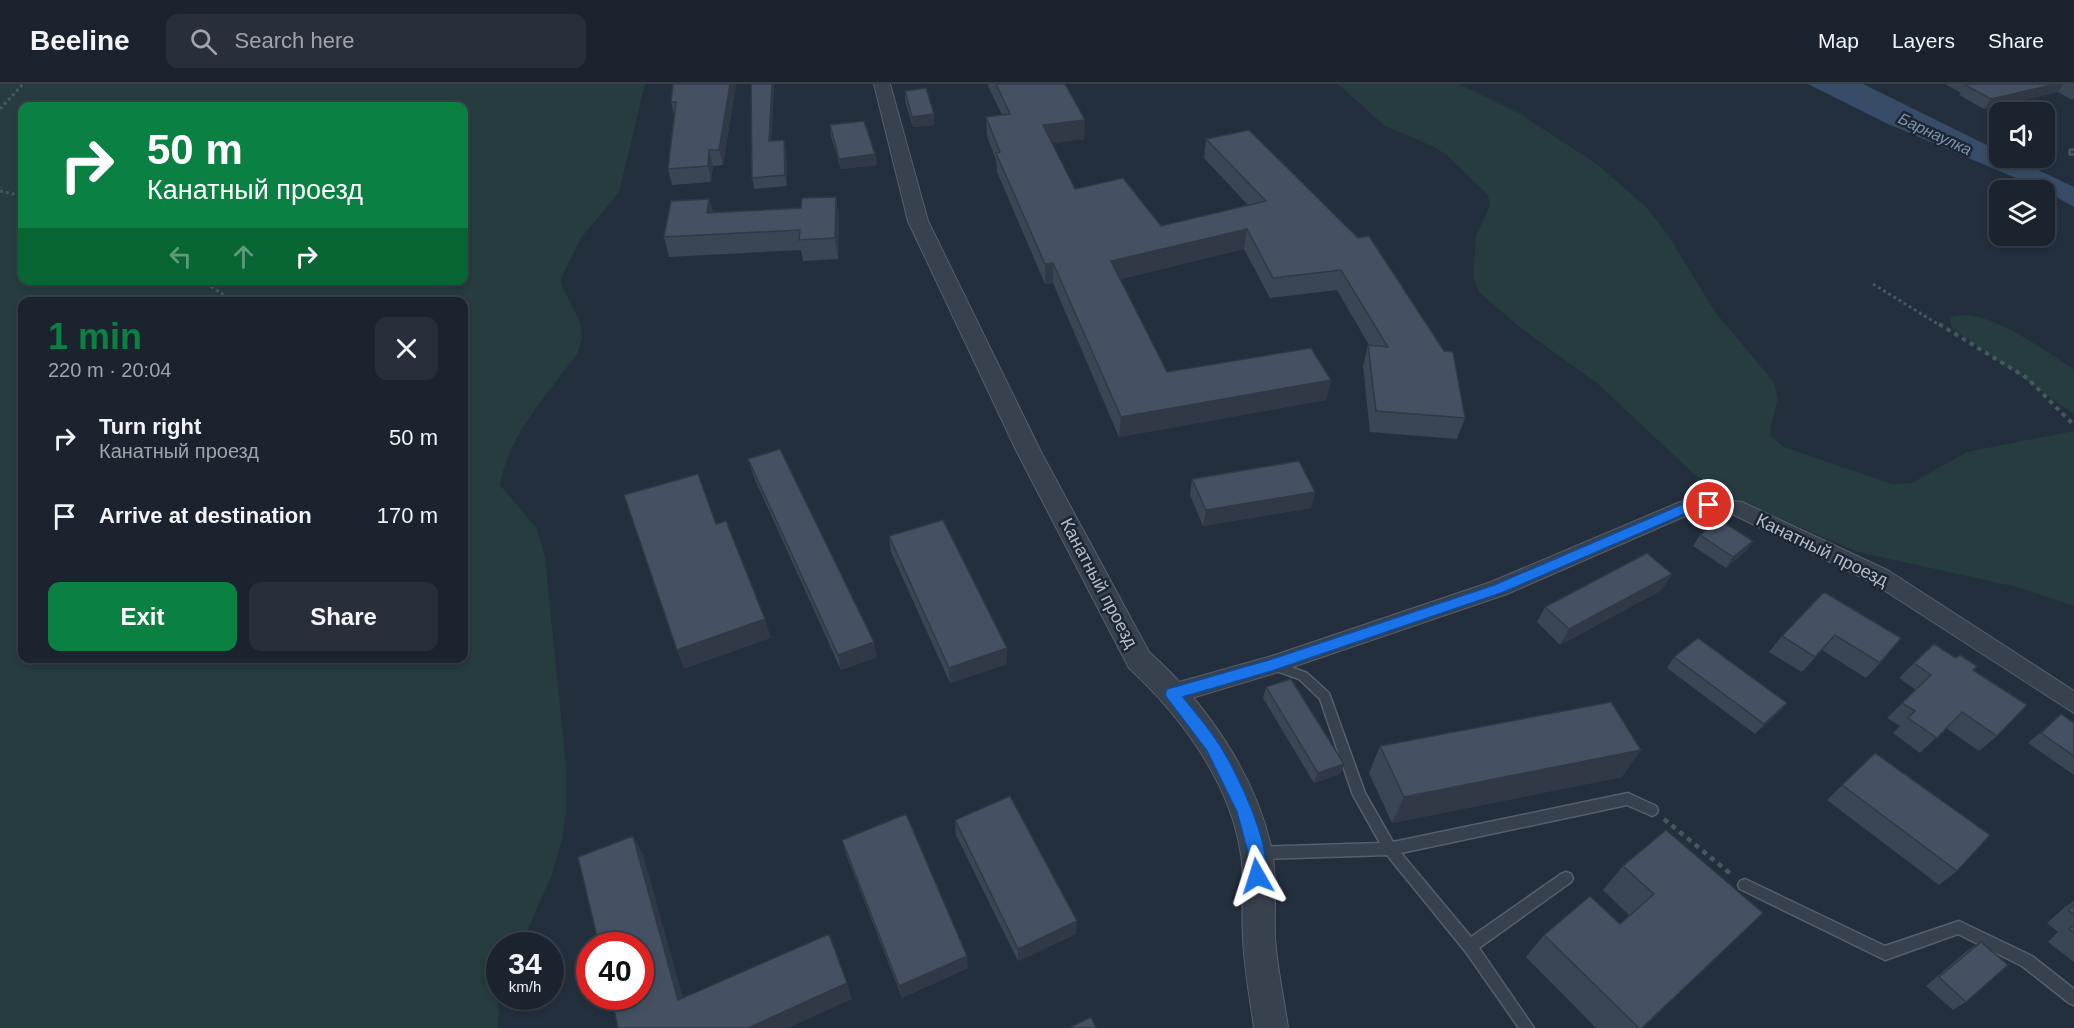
<!DOCTYPE html>
<html lang="en">
<head>
<meta charset="utf-8">
<style>
  :root { --surface:#1b232e; --page:#282f3a; --text:#f1f3f6; --muted:#a0a4aa; --line:#39404a; --accent:#0b8043 }
  body { margin:0; font-family:Helvetica,sans-serif; background:var(--page); color:var(--text); height:100vh; display:flex; flex-direction:column; font-size:22px; white-space:nowrap }
  * { box-sizing:border-box; margin:0 }
  p { font-size:20px; color:var(--muted) }
  .icon { flex:none; width:33px; height:33px; fill:none; stroke:currentColor; stroke-width:2; stroke-linecap:round; stroke-linejoin:round }
  .map { position:relative; flex:1; overflow:hidden }
  .drawer { position:absolute; left:18px; top:213px; width:450px; height:366px; display:flex; flex-direction:column; background:var(--surface); border-radius:12px; box-shadow:0 3px 9px #0003,0 0 0 2px var(--line) }
  .drawer>* { flex:none }
  .hud { position:absolute; left:18px; top:18px; width:450px; height:183px; border-radius:12px; box-shadow:0 3px 9px #0003,0 0 0 2px var(--line); background:#0b8043; color:#fff; overflow:hidden }
  .tools { position:absolute; left:1989px; top:18px; display:grid; gap:12px }
  .tools a { display:grid; place-items:center; width:66px; height:66px; border-radius:12px; background:var(--surface); box-shadow:0 3px 9px #0003,0 0 0 2px var(--line); font-size:30px }
  .speed { position:absolute; left:486px; top:848px; display:flex; gap:12px; font-size:30px; font-weight:700; text-align:center }
  .speed>* { display:grid; place-content:center; width:78px; height:78px; border-radius:50%; background:var(--surface); box-shadow:0 3px 9px #0003,0 0 0 2px var(--line); line-height:1 }
  .speed small { font-size:15px; font-weight:400 }
  .speed .limit { border:9px solid #d22; background:#fff; color:#111 }
  .pin { position:absolute; display:grid; place-items:center; width:51px; height:51px; color:#fff; margin:-26px; border:3px solid #fff; border-radius:50%; box-shadow:0 2px 6px #0007 }
  .me { position:absolute; width:66px; margin:-33px; rotate:354deg; stroke-linejoin:round; filter:drop-shadow(0 0 4px #0008) }
  .turn { display:flex; align-items:center; gap:21px; height:126px; padding:0 30px; font-size:27px }
  .turn .icon { width:78px; height:78px; stroke-width:2.5 }
  .turn b { display:block; font-size:42px; line-height:51px }
  .lanes { display:flex; align-items:center; height:57px; padding:0 30px; background:#0003; justify-content:center; gap:30px; direction:ltr }
  .lanes .off { opacity:.35 }
  .round { display:grid; place-items:center; flex:none; width:63px; height:63px; border-radius:12px; background:var(--page) }
  .headline { display:flex; align-items:center; justify-content:space-between; height:102px; padding:0 30px }
  h1 { font-size:36px; font-weight:700; line-height:45px; color:var(--accent) }
  .action { display:flex; gap:12px; margin-top:auto; padding:12px 30px }
  .action a { flex:1; height:69px; border-radius:12px; background:var(--accent); color:#fff; font-size:24px; font-weight:700; line-height:69px; text-align:center }
  .action a+a { background:var(--page); color:var(--text) }
  ul { padding:0; list-style:none }
  li { display:flex; align-items:center; gap:18px; height:78px; padding:0 30px }
  li div { flex:1 }
  li b { display:block; font-size:22px }
  li em { font-style:normal }
  header { display:flex; align-items:center; gap:36px; box-sizing:border-box; height:84px; padding:0 30px; background:var(--surface); border-bottom:2px solid var(--line) }
  header strong { font-size:28px }
  nav { display:flex; gap:33px; margin-inline-start:auto; font-size:21px }
  .search { width:420px; height:54px; background:var(--page); display:flex; align-items:center; gap:15px; box-sizing:border-box; padding:0 21px; border-radius:12px; color:var(--muted); font-size:22px }
  .map>svg:first-child { display:block }
  .green { fill:#263c3f; fill-rule:evenodd }
  .water { fill:#394c67 }
  .lines { fill:none; stroke-linecap:round; stroke-linejoin:round }
  .service-casing { stroke:#565f6c; stroke-width:3 }
  .minor-casing { stroke:#565f6c; stroke-width:2 }
  .tertiary-casing { stroke:#565f6c; stroke-width:2 }
  .path-far2 { stroke:#44595c; stroke-width:3; stroke-dasharray:3 3; stroke-linecap:butt }
  .path-far1 { stroke:#44595c; stroke-width:4; stroke-dasharray:4.5 4.5; stroke-linecap:butt }
  .path { stroke:#44595c; stroke-width:4.5; stroke-dasharray:5 5; stroke-linecap:butt }
  .service { fill:#38414e; fill-rule:evenodd }
  .minor { fill:#38414e; fill-rule:evenodd }
  .tertiary { fill:#38414e; fill-rule:evenodd }
  .wall { fill:#3b4654 }
  .shaded-wall { fill:#303945 }
  .building { fill:#455162; stroke:#303945; stroke-width:1.5 }
  .route { fill:#1a73e8; stroke:#114b97; stroke-width:1.5 }
  .labels { text-anchor:middle; dominant-baseline:central; stroke-width:5; stroke-linejoin:round; paint-order:stroke }
  .far-water-label { font-size:16px; font-style:italic; fill:#7c92b1; stroke:#1d2633 }
  .street-label { font-size:18px; fill:#b4bcc9; stroke:#1d2633 }
</style>
</head>
<body>
<header>
<strong>Beeline</strong>
<div class="search"><svg class="icon" aria-label="search" viewBox="0 0 24 24"><circle cx="10" cy="10" r="6"/><path d="M15 15l6 6"/></svg>Search here</div>
<nav><a>Map</a><a>Layers</a><a>Share</a></nav>
</header>
<div class="map">
<svg width="2074" height="944" viewBox="0 0 2074 944">
  <rect width="100%" height="100%" fill="#242f3e"/>
  <path class="green" d="M 0,0 L 645,0 L 619,108 L 581,154 L 561,194 L 562,202 L 580,238 L 582,254 L 578,268 C 550,308 508,351 500,401 L 537,445 L 545,473 L 566,682 L 566,727 L 562,755 L 552,790 L 521,861 L 500,861 L 498,944 L 0,944 ZM 22,22 L 464,22 L 464,196 L 22,196 ZM 22,218 L 464,218 L 464,574 L 22,574 Z
    M 1338,0 L 1459,0 L 1520,30 L 1598,81 L 1646,123 L 1668,151 L 1715,228 L 1773,297 L 1778,314 L 1770,345 L 1771,352 L 1784,363 L 1892,400 L 1912,399 L 1967,368 L 2074,347 L 2074,522 L 2017,503 L 1858,468 L 1733,414 L 1711,402 L 1693,389 L 1598,300 L 1521,244 L 1479,208 L 1473,193 L 1476,152 L 1490,121 L 1488,111 L 1447,71 L 1434,63 L 1385,42 Z
    M 1958,231 C 1999,230 2040,265 2074,285 L 2074,330 L 1952,244 L 1950,237 L 1951,233 Z"/>
  <path class="water" d="M 1808,0 L 1863,0 L 1999,67 L 2000,74 L 2013,74 L 2074,103 L 2074,123 L 2044,106 L 1886,39 Z"/>
  <g class="lines">
    <defs>
      <path id="service" d="M 2070,66 L 2074,66 L 2074,70 L 2070,70 Z
        M 1272,576 L 1307,589 L 1329,609 L 1365,709 L 1393,758 L 1628,709 L 1656,722 L 1658,726 L 1656,730 L 1652,732 L 1627,721 L 1401,769 L 1471,853 L 1561,790 L 1566,788 L 1571,790 L 1573,794 L 1571,798 L 1479,864 L 1534,944 L 1519,944 L 1465,867 L 1387,771 L 1258,775 L 1253,773 L 1252,769 L 1253,765 L 1258,763 L 1380,759 L 1353,711 L 1320,615 L 1299,595 L 1268,584 L 1266,581 L 1268,578 Z
        M 1745,795 L 1885,862 L 1959,837 L 2032,872 L 2074,905 L 2074,921 L 2069,919 L 2022,882 L 1958,850 L 1885,876 L 1740,805 L 1738,801 L 1740,797 Z"/>
      <path id="minor" d="M 1709,414 L 1742,418 L 1889,487 L 2074,607 L 2074,629 L 1873,499 L 1732,430 L 1690,430 L 1507,510 L 1272,590 L 1172,620 L 1164,617 L 1160,610 L 1164,603 L 1172,600 L 1272,572 L 1491,498 L 1680,418 Z"/>
      <path id="tertiary" d="M 874,0 L 890,0 L 928,137 L 1041,368 L 1149,568 C 1206,619 1256,691 1272,767 C 1277,795 1274,825 1275,854 C 1277,884 1284,914 1288,944 L 1254,944 C 1250,914 1244,883 1243,853 C 1241,825 1245,797 1241,770 C 1230,698 1181,632 1129,584 L 1017,368 L 908,137 Z"/>
    </defs>
    <use href="#service" class="service-casing"/>
    <use href="#minor" class="minor-casing"/>
    <use href="#tertiary" class="tertiary-casing"/>
    <path class="path-far2" d="M 0,25 L 23,0
      M 0,107 L 22,112
      M 201,196 L 235,218
      M 1873,200 L 1941,242"/>
    <path class="path-far1" d="M 1939,240 L 2027,294 L 2074,341"/>
    <path class="path" d="M 1664,735 L 1732,791"/>
    <use href="#service" class="service"/>
    <use href="#minor" class="minor"/>
    <use href="#tertiary" class="tertiary"/>
  </g>
  <path class="wall" d="M 736,0 L 723,81 L 713,82 L 711,98 L 672,101 L 668,85 L 674,31 L 671,18 Z
    M 751,0 L 774,0 L 771,57 L 784,56 L 786,66 L 787,102 L 754,105 L 752,94 Z
    M 988,0 L 996,0 L 1084,55 L 1052,59 L 1075,105 L 1161,142 L 1248,121 L 1204,74 L 1206,55 L 1249,46 L 1465,334 L 1457,355 L 1370,348 L 1363,282 L 1368,261 L 1369,261 L 1337,206 L 1270,214 L 1244,165 L 1120,195 L 1167,288 L 1331,296 L 1326,316 L 1119,353 L 1053,199 L 1045,200 L 997,88 L 996,76 L 987,52 L 986,33 L 1002,31 L 988,2 Z
    M 1945,0 L 2074,0 L 2074,15 L 2072,16 L 2058,8 L 1984,25 L 1959,11 L 1961,9 Z
    M 905,7 L 935,41 L 913,43 L 905,17 Z
    M 830,41 L 875,70 L 877,81 L 841,85 L 831,52 Z
    M 709,115 L 713,128 L 839,133 L 838,175 L 803,177 L 801,166 L 669,173 L 664,153 Z
    M 748,375 L 877,573 L 841,586 L 753,391 Z
    M 1192,395 L 1315,408 L 1311,424 L 1203,442 L 1190,411 Z
    M 1700,451 L 1753,457 L 1745,468 L 1726,484 L 1693,462 Z
    M 889,452 L 1007,580 L 950,599 L 891,468 Z
    M 1662,506 L 1560,561 L 1537,538 L 1545,523 Z
    M 1824,508 L 1880,579 L 1866,594 L 1822,566 L 1802,588 L 1769,568 L 1782,552 Z
    M 1674,573 L 1787,619 L 1778,629 L 1755,650 L 1667,584 Z
    M 1914,579 L 1973,586 L 1997,652 L 1979,667 L 1946,644 L 1920,669 L 1893,649 L 1900,642 L 1887,634 L 1916,606 L 1899,594 Z
    M 1266,603 L 1344,680 L 1340,690 L 1314,699 L 1263,614 Z
    M 2061,630 L 2074,639 L 2074,691 L 2028,659 Z
    M 1380,662 L 1622,693 L 1392,739 L 1369,689 Z
    M 1875,669 L 1957,787 L 1939,801 L 1827,716 Z
    M 955,736 L 1076,850 L 1018,877 L 956,751 Z
    M 1666,746 L 1642,944 L 1596,944 L 1526,873 L 1544,851 L 1620,840 L 1630,832 L 1603,806 L 1623,782 Z
    M 842,756 L 968,884 L 902,914 L 846,770 Z
    M 2074,817 L 2074,878 L 2048,858 L 2058,848 L 2047,839 L 2065,823 Z
    M 1981,858 L 1966,918 L 1953,926 L 1926,902 L 1968,866 Z"/>
  <path class="shaded-wall" d="M 730,0 L 736,0 L 723,81 L 719,66 Z
    M 772,0 L 774,0 L 771,68 L 769,57 Z
    M 2056,0 L 2063,0 L 2058,8 L 1984,25 L 1991,15 Z
    M 934,30 L 935,41 L 913,43 L 912,33 Z
    M 1085,36 L 1084,55 L 1043,60 L 1043,41 Z
    M 784,56 L 786,66 L 787,102 L 785,91 Z
    M 709,66 L 713,82 L 711,98 L 708,82 Z
    M 875,70 L 877,81 L 841,85 L 839,75 Z
    M 836,113 L 839,133 L 838,175 L 835,154 Z
    M 709,115 L 714,135 L 707,129 Z
    M 1247,145 L 1244,165 L 1110,197 L 1111,177 Z
    M 1053,179 L 1053,199 L 1045,200 L 1045,180 Z
    M 1331,296 L 1326,316 L 1119,353 L 1121,333 Z
    M 1315,408 L 1311,424 L 1203,442 L 1206,426 Z
    M 1753,457 L 1745,468 L 1726,484 L 1733,473 Z
    M 1672,490 L 1662,506 L 1560,561 L 1569,545 Z
    M 765,535 L 771,554 L 684,585 L 677,566 Z
    M 874,558 L 877,573 L 841,586 L 838,571 Z
    M 1007,564 L 1007,580 L 950,599 L 949,584 Z
    M 1787,619 L 1778,629 L 1755,650 L 1764,640 Z
    M 1641,666 L 1622,693 L 1392,739 L 1404,713 Z
    M 1344,680 L 1340,690 L 1314,699 L 1318,689 Z
    M 633,752 L 643,770 L 688,932 L 678,916 Z
    M 1077,837 L 1076,850 L 1018,877 L 1018,865 Z
    M 967,872 L 968,884 L 902,914 L 899,902 Z
    M 847,899 L 852,915 L 788,944 L 748,944 Z"/>
  <path class="building" d="M 673,0 L 730,0 L 719,66 L 709,66 L 708,82 L 668,85 L 676,18 L 671,18 Z
    M 751,0 L 772,0 L 769,57 L 784,56 L 785,91 L 752,94 Z
    M 996,0 L 1065,0 L 1085,36 L 1043,41 L 1075,105 L 1123,94 L 1161,142 L 1266,117 L 1206,55 L 1249,46 L 1358,154 L 1369,152 L 1444,267 L 1453,268 L 1465,334 L 1376,327 L 1368,261 L 1388,263 L 1341,186 L 1273,194 L 1247,145 L 1111,177 L 1167,288 L 1311,264 L 1331,296 L 1121,333 L 1053,179 L 1045,180 L 996,69 L 1000,68 L 986,33 L 1010,30 Z
    M 1970,0 L 2056,0 L 1991,15 L 1965,1 Z
    M 926,4 L 934,30 L 912,33 L 905,7 Z
    M 864,37 L 875,70 L 839,75 L 830,41 Z
    M 836,113 L 835,154 L 799,156 L 800,146 L 664,153 L 671,117 L 709,115 L 707,129 L 801,124 L 802,114 Z
    M 780,365 L 874,558 L 838,571 L 748,375 Z
    M 1299,377 L 1315,408 L 1206,426 L 1192,395 Z
    M 698,390 L 716,440 L 726,437 L 765,535 L 677,566 L 624,411 Z
    M 943,436 L 1007,564 L 949,584 L 889,452 Z
    M 1720,436 L 1753,457 L 1733,473 L 1700,451 Z
    M 1647,469 L 1672,490 L 1569,545 L 1545,523 Z
    M 1824,508 L 1901,554 L 1880,579 L 1835,551 L 1815,573 L 1782,552 Z
    M 1698,554 L 1787,619 L 1764,640 L 1674,573 Z
    M 1934,560 L 1956,574 L 1960,571 L 1977,582 L 1973,586 L 2027,621 L 1997,652 L 1962,628 L 1937,654 L 1908,634 L 1915,627 L 1902,619 L 1931,591 L 1914,579 Z
    M 1291,595 L 1344,680 L 1318,689 L 1266,603 Z
    M 1611,618 L 1641,666 L 1404,713 L 1380,662 Z
    M 2061,630 L 2074,639 L 2074,672 L 2041,649 Z
    M 1875,669 L 1990,751 L 1957,787 L 1842,701 Z
    M 1010,712 L 1077,837 L 1018,865 L 955,736 Z
    M 906,730 L 967,872 L 899,902 L 842,756 Z
    M 1666,746 L 1763,829 L 1642,944 L 1639,944 L 1544,851 L 1590,812 L 1620,840 L 1654,810 L 1623,782 Z
    M 633,752 L 678,916 L 829,850 L 847,899 L 748,944 L 618,944 L 611,912 L 640,912 L 640,861 L 599,861 L 578,773 Z
    M 2074,821 L 2074,831 L 2068,826 Z
    M 2074,840 L 2074,849 L 2069,845 Z
    M 1981,858 L 2008,881 L 1966,918 L 1939,893 Z
    M 1091,933 L 1096,944 L 1069,944 Z"/>
  <path class="route" d="M 1709,416 L 1716,421 L 1714,425 L 1689,428 L 1504,508 L 1272,587 L 1183,613 C 1194,627 1207,641 1217,657 C 1235,683 1277,768 1263,798 L 1257,800 L 1251,798 L 1248,769 L 1237,728 L 1207,667 L 1167,614 L 1165,610 L 1167,605 L 1272,575 L 1494,501 L 1683,420 Z"/>
  <g class="labels">
    <g class="far-water-label">
      <text transform="translate(1935 50) rotate(25)">Барнаулка</text>
    </g>
    <g class="street-label">
      <text transform="translate(1822 466) rotate(26)">Канатный проезд</text>
      <text transform="translate(1099 499) rotate(62)">Канатный проезд</text>
    </g>
  </g>
</svg>
<div class="tools">
<a><svg class="icon" aria-label="sound" viewBox="0 0 24 24"><path d="M4 9h4l5-4v14l-5-4H4zM17 9q2 3 0 6"/></svg></a>
<a><svg class="icon" aria-label="layers" viewBox="0 0 24 24"><path d="M12 4l9 5-9 5-9-5zM3 14l9 5 9-5"/></svg></a>
</div>
<div class="speed"><div>34<small>km/h</small></div><div class="limit">40</div></div>
<div class="pin" style="left:1709px;top:421px;background:#d93025"><svg class="icon" aria-label="arrive" viewBox="0 0 24 24"><path d="M6 21V4h12l-3 4 3 4H6"/></svg></div>
<svg class="me" style="left:1257px;top:792px" viewBox="-20 -20 40 40"><path d="M0-17L14 15 0 8-14 15z" fill="#1a73e8" stroke="#fff" stroke-width="4"/></svg>
<div class="hud">
<div class="turn"><svg class="icon" aria-label="right" viewBox="0 0 24 24"><path d="M7 20v-9h11M14 6l5 5-5 5"/></svg><div><b>50 m</b>Канатный проезд</div></div>
<div class="lanes"><svg class="icon off" aria-label="left" viewBox="0 0 24 24"><path d="M17 20v-9H6M10 6l-5 5 5 5"/></svg><svg class="icon off" aria-label="ahead" viewBox="0 0 24 24"><path d="M12 20V5M6 11l6-6 6 6"/></svg><svg class="icon" aria-label="right" viewBox="0 0 24 24"><path d="M7 20v-9h11M14 6l5 5-5 5"/></svg></div>
</div>
<section class="drawer">
<div class="headline"><div><h1>1 min</h1><p>220 m · 20:04</p></div><a class="round"><svg class="icon" aria-label="close" viewBox="0 0 24 24"><path d="M6 6l12 12M18 6L6 18"/></svg></a></div>
<ul>
<li><svg class="icon" aria-label="right" viewBox="0 0 24 24"><path d="M7 20v-9h11M14 6l5 5-5 5"/></svg><div><b>Turn right</b><p>Канатный проезд</p></div><em>50 m</em></li>
<li><svg class="icon" aria-label="arrive" viewBox="0 0 24 24"><path d="M6 21V4h12l-3 4 3 4H6"/></svg><div><b>Arrive at destination</b></div><em>170 m</em></li>
</ul>
<div class="action"><a>Exit</a><a>Share</a></div>
</section>
</div>
</body>
</html>
